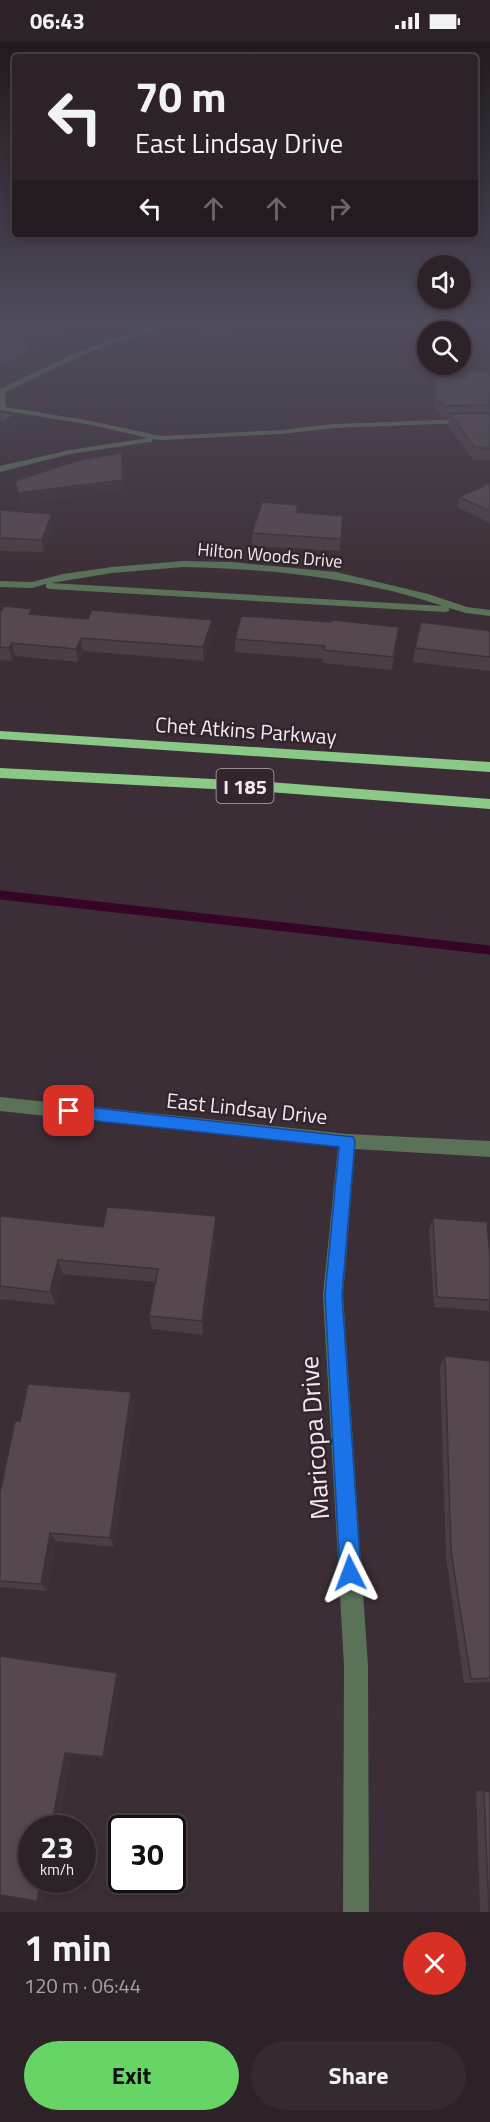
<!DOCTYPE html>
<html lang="en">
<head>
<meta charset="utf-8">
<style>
  :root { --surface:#2d2228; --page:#352a30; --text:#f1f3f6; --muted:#a7a4a8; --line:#483f45; --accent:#67d466 }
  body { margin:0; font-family:"Titillium Web",sans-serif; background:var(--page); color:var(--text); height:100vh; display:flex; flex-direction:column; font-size:22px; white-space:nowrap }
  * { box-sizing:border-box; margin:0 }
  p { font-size:20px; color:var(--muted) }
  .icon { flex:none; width:33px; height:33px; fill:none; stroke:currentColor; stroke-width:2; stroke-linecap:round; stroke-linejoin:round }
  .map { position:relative; height:1870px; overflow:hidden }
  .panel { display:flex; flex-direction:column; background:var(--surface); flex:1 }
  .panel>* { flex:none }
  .hud { position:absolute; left:12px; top:12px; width:466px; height:183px; border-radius:6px; box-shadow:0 3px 9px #0003,0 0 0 2px var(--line); background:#2d2228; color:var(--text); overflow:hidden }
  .controls { position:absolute; left:417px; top:213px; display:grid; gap:12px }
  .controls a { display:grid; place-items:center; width:54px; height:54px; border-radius:50%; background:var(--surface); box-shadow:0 3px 9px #0003,0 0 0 2px var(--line); font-size:30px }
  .speed { position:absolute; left:18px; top:1773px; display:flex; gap:12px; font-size:30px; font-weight:700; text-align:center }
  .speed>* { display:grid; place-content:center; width:78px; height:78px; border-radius:50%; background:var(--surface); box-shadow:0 3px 9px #0003,0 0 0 2px var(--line); line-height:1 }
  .speed small { font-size:15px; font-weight:400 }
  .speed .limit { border:3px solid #111; border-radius:9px; background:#fff; color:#111 }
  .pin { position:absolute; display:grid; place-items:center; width:51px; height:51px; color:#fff; margin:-26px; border-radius:12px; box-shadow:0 3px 9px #0006 }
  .me { position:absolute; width:66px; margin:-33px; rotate:357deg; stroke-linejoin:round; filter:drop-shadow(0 0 4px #0008) }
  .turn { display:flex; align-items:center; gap:21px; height:126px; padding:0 24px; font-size:27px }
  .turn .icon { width:78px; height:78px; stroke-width:2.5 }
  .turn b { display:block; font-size:42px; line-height:51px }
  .lanes { display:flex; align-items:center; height:57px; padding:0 24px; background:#0003; justify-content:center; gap:30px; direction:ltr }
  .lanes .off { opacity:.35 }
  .round { display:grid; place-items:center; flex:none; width:63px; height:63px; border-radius:32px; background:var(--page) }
  .headline { display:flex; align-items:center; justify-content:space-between; height:102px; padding:0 24px }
  h1 { font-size:36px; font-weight:700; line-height:45px }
  .action { display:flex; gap:12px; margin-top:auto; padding:12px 24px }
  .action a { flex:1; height:69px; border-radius:36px; background:var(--accent); color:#111; font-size:24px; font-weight:700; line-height:69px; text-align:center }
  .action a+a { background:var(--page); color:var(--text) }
  .status { display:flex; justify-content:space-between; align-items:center; height:42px; padding:0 30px; background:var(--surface); direction:ltr }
  .status svg { height:16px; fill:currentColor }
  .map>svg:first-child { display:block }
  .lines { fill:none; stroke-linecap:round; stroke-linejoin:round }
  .stream { stroke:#360426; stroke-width:9 }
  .street { fill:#5a7258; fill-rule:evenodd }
  .highway { fill:#8ac887; fill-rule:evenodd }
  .wall { fill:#4b3e45 }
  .shaded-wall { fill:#3d3238 }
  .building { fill:#574850; stroke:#3d3238; stroke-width:1.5 }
  .route { fill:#1a73e8; stroke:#114b97; stroke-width:1.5 }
  .labels { text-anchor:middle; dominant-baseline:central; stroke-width:5; stroke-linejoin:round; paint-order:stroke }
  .far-street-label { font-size:18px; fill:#f3eaef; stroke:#32252c }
  .shield { fill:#32252c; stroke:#b9afb4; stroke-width:1.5 }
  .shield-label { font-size:20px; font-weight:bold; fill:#f3eaef }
  .street-label { font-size:21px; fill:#f3eaef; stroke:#32252c }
  .near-street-label { font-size:26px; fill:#f3eaef; stroke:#32252c }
</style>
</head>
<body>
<div class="status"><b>06:43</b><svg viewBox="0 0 49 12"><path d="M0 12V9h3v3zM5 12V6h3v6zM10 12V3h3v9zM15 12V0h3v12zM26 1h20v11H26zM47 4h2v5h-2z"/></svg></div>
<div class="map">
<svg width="490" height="1870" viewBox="0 0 490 1870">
  <rect width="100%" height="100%" fill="#3c2e36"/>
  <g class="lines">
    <path class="stream" d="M 0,853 L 490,908"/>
    <path class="street" d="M 159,282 L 171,282 L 85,312 L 5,350 L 6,365 L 86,378 L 161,394 L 281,388 L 335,382 L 490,376 L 490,380 L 335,386 L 281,392 L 161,398 L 152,397 L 152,400 L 149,400 L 70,412 L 0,430 L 0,424 L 70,408 L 148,396 L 86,382 L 0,368 L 0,347 L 80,309 Z
      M 183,519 L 231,520 L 336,530 L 428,552 L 467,565 L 490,568 L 490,574 L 466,571 L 449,566 L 449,569 L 445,570 L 50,547 L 46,546 L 46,542 L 32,546 L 0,545 L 0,539 L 32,540 L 63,532 L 112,525 ZM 183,525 C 271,527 359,536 443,564 L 51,541 L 112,531 Z
      M 0,1055 L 347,1092 L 490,1099 L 490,1115 L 355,1107 L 343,1253 L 368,1624 L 369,1870 L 343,1870 L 344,1624 L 323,1253 L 338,1105 L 0,1069 Z"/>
    <path class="highway" d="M 0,689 L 490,720 L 490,730 L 0,697 Z
      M 0,726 L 269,740 L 490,757 L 490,767 L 269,750 L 0,736 Z"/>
  </g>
  <path class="wall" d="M 200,282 L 296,282 L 229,300 L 221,296 L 209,300 Z
    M 490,329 L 490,418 L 473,418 L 448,384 L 449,375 L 442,376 L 435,366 L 434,347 L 435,336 L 464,335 L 465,330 Z
    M 490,441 L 490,481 L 457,465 L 459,455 Z
    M 298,463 L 298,470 L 343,474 L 340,509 L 252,504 L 252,491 Z
    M 0,468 L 54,484 L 44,510 L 0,509 Z
    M 0,570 L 88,577 L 212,578 L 212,591 L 204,619 L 83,609 L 78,620 L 15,614 L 12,619 L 0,618 Z
    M 490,589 L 490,629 L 413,620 L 415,606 Z
    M 235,597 L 397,598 L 392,628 L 323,621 L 323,617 L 235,610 Z
    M 0,1174 L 103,1185 L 216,1174 L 216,1189 L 203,1293 L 152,1287 L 149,1274 L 155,1240 L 63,1232 L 56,1263 L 0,1257 Z
    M 433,1176 L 490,1214 L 489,1269 L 434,1265 L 429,1187 Z
    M 445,1314 L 490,1319 L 490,1640 L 464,1641 L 446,1515 L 440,1325 Z
    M 135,1362 L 114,1505 L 56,1499 L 47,1549 L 0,1545 L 0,1451 Z
    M 0,1614 L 117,1631 L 121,1635 L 108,1717 L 71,1712 L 45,1855 L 37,1859 Z
    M 476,1749 L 484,1749 L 490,1870 L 480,1870 Z"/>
  <path class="shaded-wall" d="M 78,282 L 108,282 L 99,287 L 27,309 L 26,298 Z
    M 257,282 L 296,282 L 229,300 L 229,289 Z
    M 221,285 L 221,296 L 209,300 L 209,290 Z
    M 31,309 L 32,320 L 0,335 L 0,324 Z
    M 15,373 L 17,385 L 0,394 L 0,381 Z
    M 122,411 L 123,450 L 20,463 L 18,451 Z
    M 52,472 L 54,484 L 44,510 L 42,498 Z
    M 212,578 L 212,591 L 204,619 L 203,605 Z
    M 81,596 L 83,609 L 78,620 L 76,607 Z
    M 12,601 L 15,614 L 12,619 L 9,606 Z
    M 216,1174 L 216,1189 L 203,1293 L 202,1279 Z
    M 58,1218 L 63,1232 L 56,1263 L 50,1250 Z
    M 131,1350 L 135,1362 L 114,1505 L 110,1496 Z
    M 50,1491 L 56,1499 L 47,1549 L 41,1542 Z
    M 117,1631 L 121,1635 L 108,1717 L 103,1715 Z
    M 65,1711 L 71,1712 L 57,1786 L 51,1786 Z
    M 41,1838 L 48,1838 L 45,1855 L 37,1859 Z"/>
  <path class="building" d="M 0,282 L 78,282 L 26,298 L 31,309 L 0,324 Z
    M 205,282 L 257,282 L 229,289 L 221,285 L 209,290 Z
    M 490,329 L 490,363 L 444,364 L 436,355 L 435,336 L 468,335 L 465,330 Z
    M 0,369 L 15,373 L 0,381 Z
    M 490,371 L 490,406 L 475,406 L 450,372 Z
    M 122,411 L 122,438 L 18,451 L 15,439 L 76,419 Z
    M 490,441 L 490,469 L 459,455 Z
    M 262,460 L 298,463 L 296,470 L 343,474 L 341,497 L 252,491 Z
    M 0,468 L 52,472 L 42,498 L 0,496 Z
    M 4,564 L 32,567 L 29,572 L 88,577 L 92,568 L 212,578 L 203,605 L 81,596 L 76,607 L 12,601 L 9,606 L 0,605 L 0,570 Z
    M 241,574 L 331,580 L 332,578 L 399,585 L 393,615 L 324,608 L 325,604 L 235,597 Z
    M 421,580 L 490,589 L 490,615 L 415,606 Z
    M 107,1165 L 216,1174 L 202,1279 L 149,1274 L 158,1227 L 58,1218 L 50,1250 L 0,1244 L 0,1174 L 103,1185 Z
    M 433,1176 L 487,1180 L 490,1214 L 490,1258 L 437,1255 Z
    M 445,1314 L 490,1319 L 490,1636 L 471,1637 L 451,1509 Z
    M 28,1342 L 131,1350 L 110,1496 L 50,1491 L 41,1542 L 0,1539 L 0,1451 L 15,1379 L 20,1379 Z
    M 0,1614 L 117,1631 L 103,1715 L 65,1711 L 51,1786 L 32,1786 L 32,1838 L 41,1838 L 37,1859 L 0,1853 Z
    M 484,1749 L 490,1750 L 490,1870 L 489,1870 Z"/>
  <linearGradient id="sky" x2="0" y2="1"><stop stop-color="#21191e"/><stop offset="0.52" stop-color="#504c5d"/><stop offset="1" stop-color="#504c5d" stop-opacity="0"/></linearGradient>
  <rect width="490" height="544" fill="url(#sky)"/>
  <path class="route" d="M 69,1063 L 353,1095 L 355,1099 L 342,1253 L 361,1531 L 358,1538 L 350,1541 L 343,1538 L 340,1531 L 325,1253 L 339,1105 L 69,1076 L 64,1074 L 62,1069 L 64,1065 Z"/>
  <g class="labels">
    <g class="far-street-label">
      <text transform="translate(270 513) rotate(5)">Hilton Woods Drive</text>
    </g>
    <rect class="shield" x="216.5" y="727" width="57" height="34" rx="4.5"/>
    <g class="shield-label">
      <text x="245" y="744">I 185</text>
    </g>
    <g class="street-label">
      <text transform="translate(246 688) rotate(4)">Chet Atkins Parkway</text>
      <text transform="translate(247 1066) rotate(6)">East Lindsay Drive</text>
    </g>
    <g class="near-street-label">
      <text transform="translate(314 1396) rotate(-94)">Maricopa Drive</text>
    </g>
  </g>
</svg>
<div class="controls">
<a><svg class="icon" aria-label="sound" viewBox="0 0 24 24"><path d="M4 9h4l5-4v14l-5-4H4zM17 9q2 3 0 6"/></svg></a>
<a><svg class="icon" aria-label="search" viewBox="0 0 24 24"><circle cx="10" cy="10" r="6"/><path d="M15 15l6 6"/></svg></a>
</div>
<div class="speed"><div>23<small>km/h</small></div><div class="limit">30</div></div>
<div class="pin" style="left:69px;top:1069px;background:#d93025"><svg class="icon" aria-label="arrive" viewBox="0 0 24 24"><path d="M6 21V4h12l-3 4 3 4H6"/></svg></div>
<svg class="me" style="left:350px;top:1531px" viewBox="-20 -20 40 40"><path d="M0-17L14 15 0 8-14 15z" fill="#1a73e8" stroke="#fff" stroke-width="4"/></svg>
<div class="hud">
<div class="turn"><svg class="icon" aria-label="left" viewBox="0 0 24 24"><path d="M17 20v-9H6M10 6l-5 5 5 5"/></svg><div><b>70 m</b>East Lindsay Drive</div></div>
<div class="lanes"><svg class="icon" aria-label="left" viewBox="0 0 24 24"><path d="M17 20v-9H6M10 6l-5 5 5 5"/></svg><svg class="icon off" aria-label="ahead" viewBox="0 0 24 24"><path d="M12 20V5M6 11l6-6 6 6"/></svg><svg class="icon off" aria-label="ahead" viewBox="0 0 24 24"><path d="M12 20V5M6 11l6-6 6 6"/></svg><svg class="icon off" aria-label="right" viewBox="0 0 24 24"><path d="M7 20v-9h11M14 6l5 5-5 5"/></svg></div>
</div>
</div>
<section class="panel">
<div class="headline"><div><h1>1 min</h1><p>120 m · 06:44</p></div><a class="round" style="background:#d93025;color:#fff"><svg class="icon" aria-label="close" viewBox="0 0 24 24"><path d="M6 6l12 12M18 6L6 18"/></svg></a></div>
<div class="action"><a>Exit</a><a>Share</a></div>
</section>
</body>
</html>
